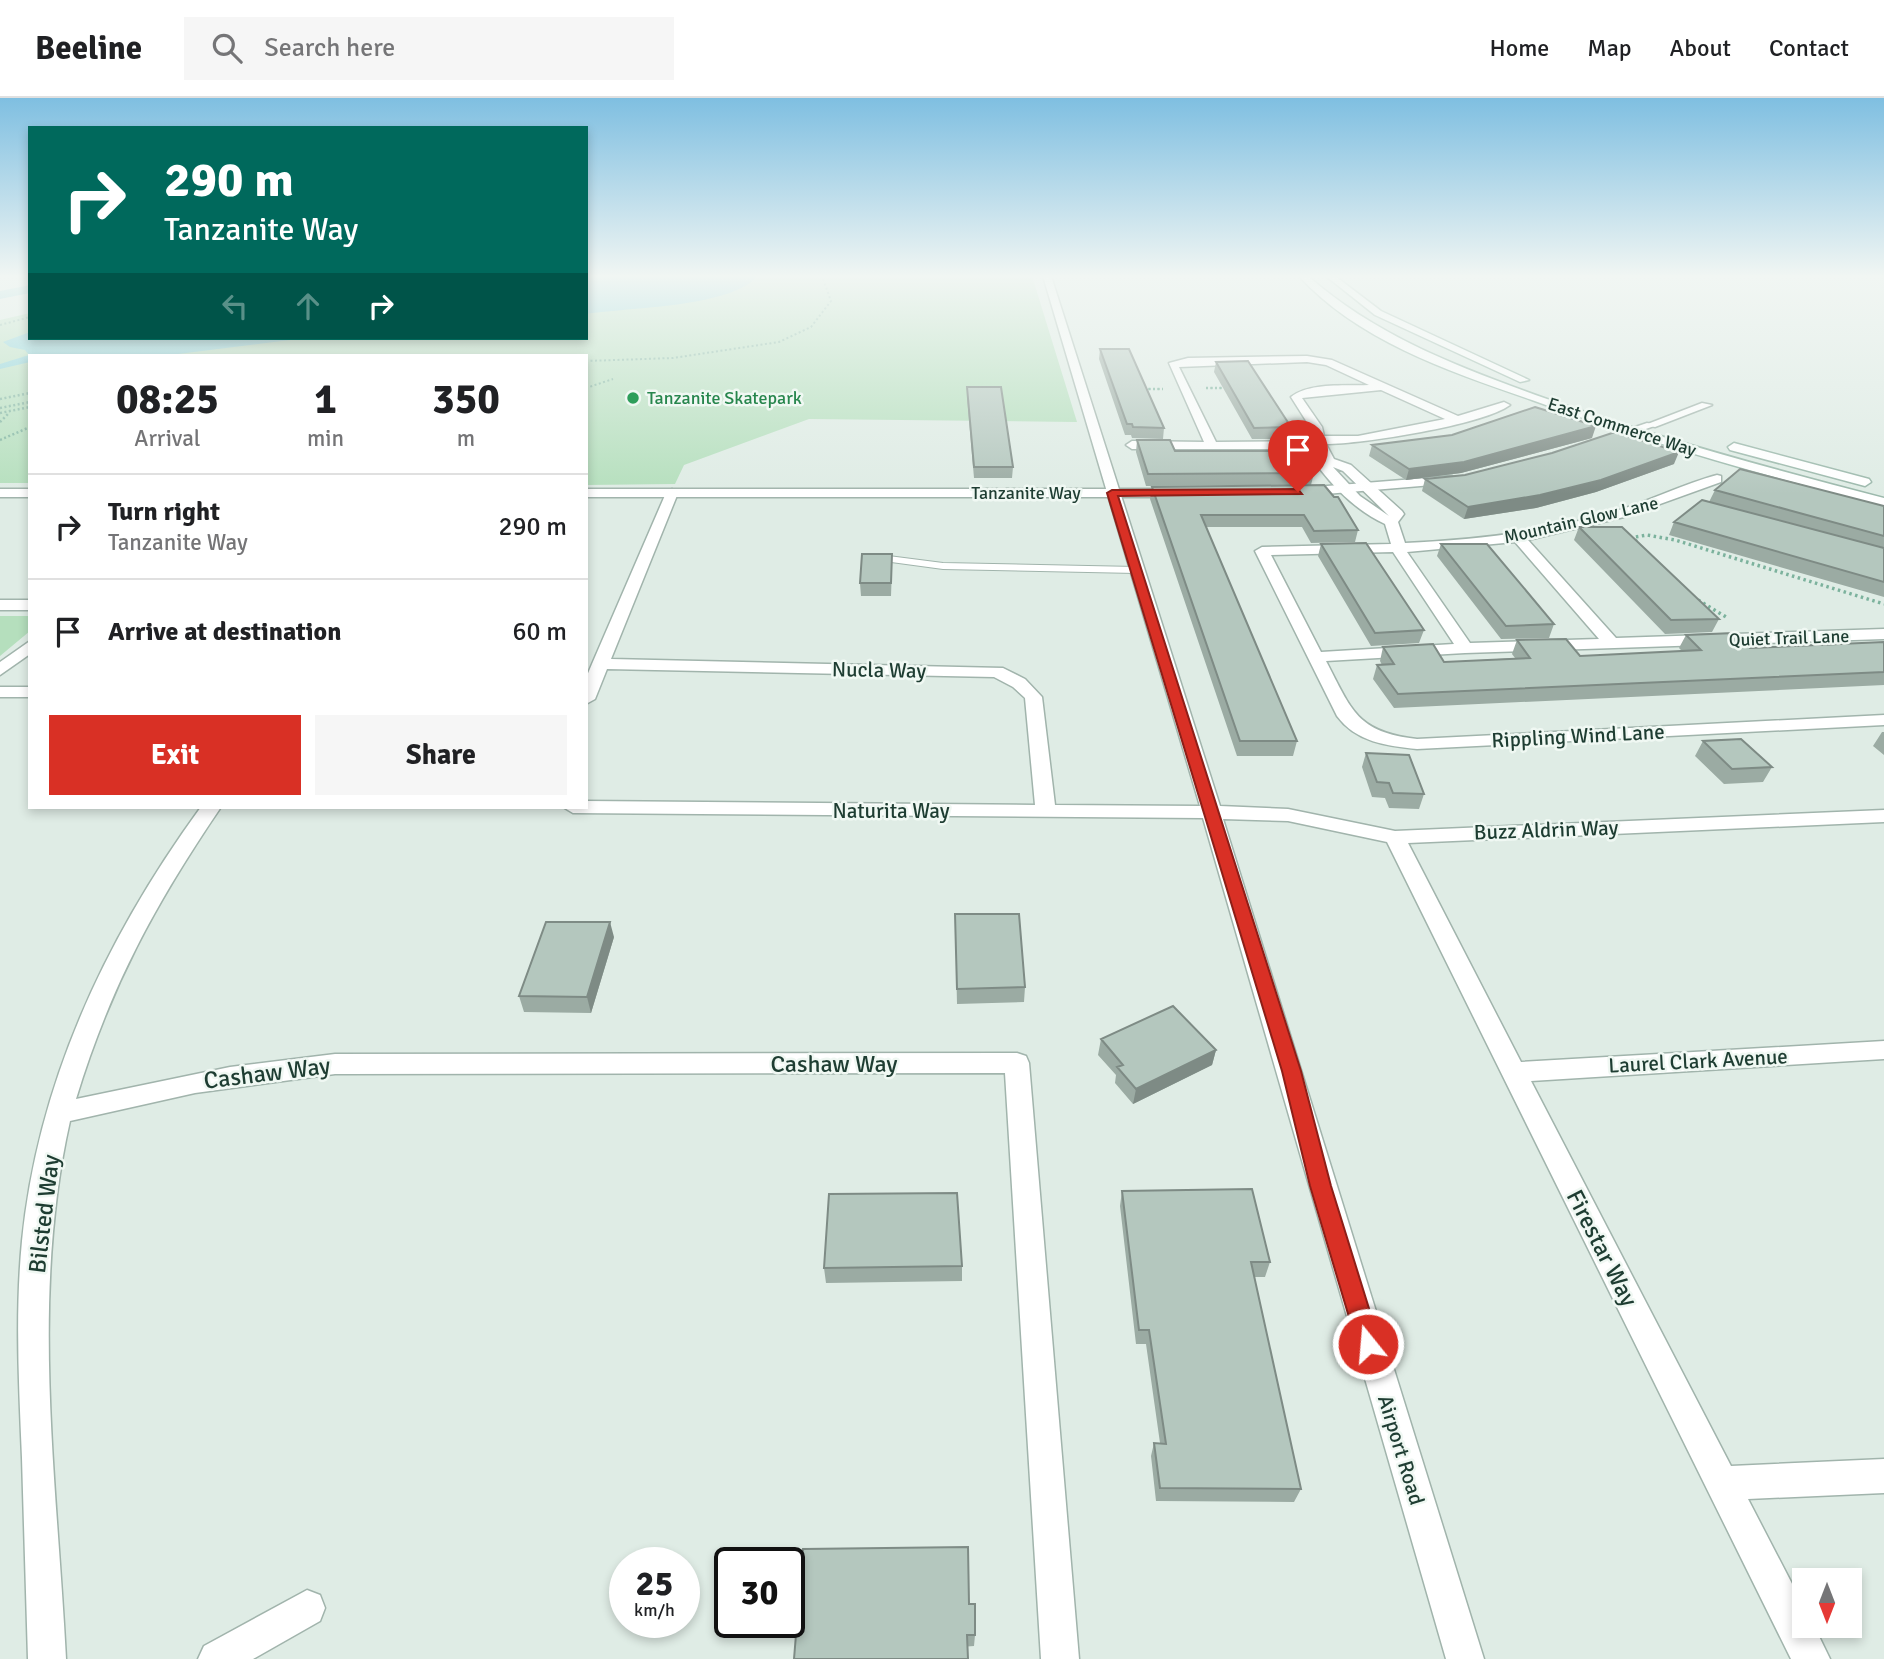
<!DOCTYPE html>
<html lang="en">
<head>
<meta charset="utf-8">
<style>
  :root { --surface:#fff; --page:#f6f6f6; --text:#202124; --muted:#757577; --line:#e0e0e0; --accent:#d93025 }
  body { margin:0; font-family:Signika,sans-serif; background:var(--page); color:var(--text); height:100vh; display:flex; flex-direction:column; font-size:26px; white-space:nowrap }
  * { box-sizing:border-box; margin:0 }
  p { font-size:23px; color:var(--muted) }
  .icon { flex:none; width:38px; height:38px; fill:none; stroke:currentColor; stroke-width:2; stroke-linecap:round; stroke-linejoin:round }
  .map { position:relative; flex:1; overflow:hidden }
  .side { position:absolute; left:28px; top:256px; width:560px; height:455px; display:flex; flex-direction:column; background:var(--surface); border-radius:0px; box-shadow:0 4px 10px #0003 }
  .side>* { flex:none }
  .hud { position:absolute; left:28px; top:28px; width:560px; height:214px; border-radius:0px; box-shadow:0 4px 10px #0003; background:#00695c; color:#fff; overflow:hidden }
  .needle { width:46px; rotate:180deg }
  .tools { position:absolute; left:1792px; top:1470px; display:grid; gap:14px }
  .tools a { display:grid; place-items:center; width:70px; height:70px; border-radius:0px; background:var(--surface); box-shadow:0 4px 10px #0003; font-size:35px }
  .speed { position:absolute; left:609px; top:1449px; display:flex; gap:14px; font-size:35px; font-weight:700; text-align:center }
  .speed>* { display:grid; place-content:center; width:91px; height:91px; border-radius:50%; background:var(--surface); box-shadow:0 4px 10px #0003; line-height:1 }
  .speed small { font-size:18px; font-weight:400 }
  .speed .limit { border:4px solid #111; border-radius:10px; background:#fff; color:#111 }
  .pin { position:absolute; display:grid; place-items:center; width:60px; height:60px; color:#fff; margin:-72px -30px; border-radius:50% 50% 50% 0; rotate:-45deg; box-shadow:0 0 7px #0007 }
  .pin .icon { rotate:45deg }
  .me { position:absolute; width:77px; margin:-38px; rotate:343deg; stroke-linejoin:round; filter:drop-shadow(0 0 5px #0008) }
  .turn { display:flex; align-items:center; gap:24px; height:147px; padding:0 21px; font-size:32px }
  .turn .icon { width:91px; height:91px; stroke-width:2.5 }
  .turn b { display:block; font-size:49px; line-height:60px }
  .lanes { display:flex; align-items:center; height:66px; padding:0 21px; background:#0003; justify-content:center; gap:35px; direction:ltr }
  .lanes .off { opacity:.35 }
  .eta { display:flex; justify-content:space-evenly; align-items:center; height:119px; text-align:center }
  .eta b { font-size:42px; font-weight:800; line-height:49px }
  .cta { display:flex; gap:14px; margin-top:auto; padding:14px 21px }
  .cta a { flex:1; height:80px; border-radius:0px; background:var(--accent); color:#fff; font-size:28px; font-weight:800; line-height:80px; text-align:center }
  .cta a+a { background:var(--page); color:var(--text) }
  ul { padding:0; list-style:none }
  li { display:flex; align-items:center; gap:21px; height:105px; padding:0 21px; border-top:2px solid var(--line) }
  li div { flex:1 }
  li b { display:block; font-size:26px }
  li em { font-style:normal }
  header { display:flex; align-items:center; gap:42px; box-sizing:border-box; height:98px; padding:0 35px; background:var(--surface); border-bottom:2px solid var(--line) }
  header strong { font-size:33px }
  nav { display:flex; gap:38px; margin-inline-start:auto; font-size:24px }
  .search { width:490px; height:63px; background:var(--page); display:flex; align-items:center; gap:18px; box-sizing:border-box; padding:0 24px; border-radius:0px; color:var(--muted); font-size:26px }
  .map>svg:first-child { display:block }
  .green { fill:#b5dfbd }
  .water { fill:#81d0d7 }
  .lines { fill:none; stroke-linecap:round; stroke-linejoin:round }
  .canal { fill:#81d0d7; fill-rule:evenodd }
  .service-casing { stroke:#a1b4ac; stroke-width:2 }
  .minor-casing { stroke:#a1b4ac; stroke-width:3 }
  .tertiary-casing { stroke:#a1b4ac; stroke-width:3 }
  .secondary-casing { stroke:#9cb9ac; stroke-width:3 }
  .path-far2 { stroke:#7cb29d; stroke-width:2; stroke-dasharray:2 2.5; stroke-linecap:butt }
  .path-far1 { stroke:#7cb29d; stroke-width:2.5; stroke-dasharray:2 2.5; stroke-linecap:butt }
  .path { stroke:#7cb29d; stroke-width:3.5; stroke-dasharray:2.5 3.5; stroke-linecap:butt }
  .service { fill:#fff; fill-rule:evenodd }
  .minor { fill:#fff; fill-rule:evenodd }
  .tertiary { fill:#fff; fill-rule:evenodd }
  .secondary { fill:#fff; fill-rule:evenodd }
  .wall { fill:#9baba3 }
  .shaded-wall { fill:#7e8b85 }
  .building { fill:#b4c7be; stroke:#7e8b85; stroke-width:2 }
  .route { fill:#d93025; stroke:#8d1f18; stroke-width:2 }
  .leisure-dot { fill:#2e9e5b; stroke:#f0f8f3; stroke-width:2.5 }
  .labels { text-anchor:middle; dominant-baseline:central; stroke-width:5; stroke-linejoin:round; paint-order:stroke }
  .far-leisure-label { font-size:18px; fill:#27864d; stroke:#f0f8f3; text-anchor:start }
  .far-street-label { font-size:18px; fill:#1e3d32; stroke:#f0f8f3 }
  .street-label { font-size:21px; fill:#1e3d32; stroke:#f0f8f3 }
  .near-street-label { font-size:24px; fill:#1e3d32; stroke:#f0f8f3 }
</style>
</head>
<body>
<header>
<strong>Beeline</strong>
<div class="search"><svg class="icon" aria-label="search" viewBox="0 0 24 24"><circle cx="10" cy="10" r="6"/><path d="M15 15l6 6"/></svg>Search here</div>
<nav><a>Home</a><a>Map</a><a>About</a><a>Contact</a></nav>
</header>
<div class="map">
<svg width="1884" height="1561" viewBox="0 0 1884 1561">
  <rect width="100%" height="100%" fill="#dfece5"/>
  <path class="green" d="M 586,178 L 1032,178 L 1077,324 L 809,321 L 684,367 L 675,386 L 586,387 L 586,257 L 30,257 L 30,385 L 0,385 L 0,222 L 30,215 L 30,240 L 586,240 Z
    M 0,518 L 30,518 L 30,533 L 0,558 Z"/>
  <path class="water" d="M 586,178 L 758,178 C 729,210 629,209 586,216 Z
    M 30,234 L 30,240 L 306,240 L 170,257 L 30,257 L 30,264 L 0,271 L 0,266 L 29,257 L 25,252 L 10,249 L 3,244 Z"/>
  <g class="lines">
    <path class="canal" d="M 30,187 L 30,195 L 0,201 L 0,193 Z"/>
    <defs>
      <path id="service" d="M 873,456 L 943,465 L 1136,469 L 1141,472 L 1136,475 L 943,471 L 869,461 L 869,457 Z"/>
      <path id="minor" d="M 1043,178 L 1051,178 L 1220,708 L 1288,711 L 1395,733 L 1884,712 L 1884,724 L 1408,745 L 1521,964 L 1884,943 L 1884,961 L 1531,983 L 1731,1368 L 1884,1361 L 1884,1395 L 1748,1401 L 1804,1509 L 1804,1528 L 1814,1528 L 1830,1561 L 1791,1561 L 1387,744 L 1288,723 L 1223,721 L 1484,1561 L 1446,1561 L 1203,720 L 573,715 L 563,709 L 586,709 L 586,703 L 1035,707 L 1025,600 L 1013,589 L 994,579 L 607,571 L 595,601 L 586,606 L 586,580 L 592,566 L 666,395 L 672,391 L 678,395 L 611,561 L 1003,570 L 1025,581 L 1042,599 L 1055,707 L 1200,708 Z
        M 1307,258 L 1332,262 L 1458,318 L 1504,304 L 1510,307 C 1483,327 1362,346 1326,346 L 1334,361 L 1351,367 L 1402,413 L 1404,416 L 1398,424 L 1405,445 C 1477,442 1547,434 1616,413 C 1650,403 1683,386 1717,377 L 1721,378 L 1721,384 L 1624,419 L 1528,442 L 1616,540 L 1884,531 L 1884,541 L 1465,555 L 1326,563 C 1352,613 1357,634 1417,641 L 1884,617 L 1884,627 L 1417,651 C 1387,648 1356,644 1337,618 L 1255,453 L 1262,449 L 1391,446 L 1385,426 C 1359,414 1337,393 1320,371 L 1324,364 L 1315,351 L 1132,351 L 1126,347 L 1132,343 L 1204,344 L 1169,265 L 1188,260 ZM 1307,264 L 1326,267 L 1369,287 C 1347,288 1309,284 1291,299 L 1310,329 L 1314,343 L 1216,344 L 1179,269 ZM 1381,292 L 1445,321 L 1358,338 L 1324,338 L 1322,329 L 1302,300 ZM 1333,369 L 1343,373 L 1389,418 L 1360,398 ZM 1515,444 L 1599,541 L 1470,545 L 1407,454 ZM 1393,454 L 1454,546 L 1321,554 L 1271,457 Z
        M 1702,305 L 1712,307 L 1655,329 L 1645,327 Z
        M 0,502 L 30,502 L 30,512 L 0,512 Z
        M 30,543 L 30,556 L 0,577 L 0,564 Z
        M 0,589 L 30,589 L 30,599 L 0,599 Z
        M 201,709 L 221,709 C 155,806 110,889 76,1001 L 230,969 L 335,956 L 1017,955 L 1026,958 L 1029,965 L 1079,1561 L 1041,1561 L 1005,975 L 335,976 L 195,995 L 70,1023 C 30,1200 57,1383 66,1561 L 28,1561 C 26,1494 24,1427 22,1360 C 19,1288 15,1215 22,1143 C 38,983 107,838 201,709 Z
        M 307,1492 L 320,1497 L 325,1510 L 320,1523 L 253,1561 L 198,1561 L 204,1548 Z"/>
      <path id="tertiary" d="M 1647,325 L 1657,327 L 1598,348 L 1588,345 Z
        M 1452,378 L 1458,382 L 1456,385 L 1302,398 L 1296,394 L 1302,390 Z
        M 0,391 L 30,391 L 30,399 L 0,399 Z
        M 586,391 L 1179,391 L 1185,395 L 1179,399 L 586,399 Z"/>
      <path id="secondary" d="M 1299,178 L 1308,178 C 1377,239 1461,270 1547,301 C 1658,340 1771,371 1884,400 L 1884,408 C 1765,378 1647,344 1532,302 C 1451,274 1358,243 1299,178 Z
        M 1326,178 L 1335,178 L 1381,213 L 1529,282 L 1520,284 L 1375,217 Z
        M 1734,345 L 1869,381 L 1871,384 L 1865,388 L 1730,352 L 1728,349 Z"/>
    </defs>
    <use href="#service" class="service-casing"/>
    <use href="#minor" class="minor-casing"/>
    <use href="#tertiary" class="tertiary-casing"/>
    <use href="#secondary" class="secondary-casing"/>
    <path class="path-far2" d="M 0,227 L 30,219
      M 586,263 L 673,260 L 779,244 L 811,229 L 831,203 L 822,178
      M 586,290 L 613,281
      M 1206,290 L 1226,290
      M 1144,291 L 1163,291"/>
    <path class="path-far1" d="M 1206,290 L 1226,290
      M 1144,291 L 1163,291
      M 0,301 L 30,295
      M 0,310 L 30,304
      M 0,315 L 30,309
      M 0,324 L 9,315
      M 0,342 L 30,329"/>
    <path class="path" d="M 1636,444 L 1635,439 L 1647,437 L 1675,442 L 1884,506
      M 1698,502 L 1726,519"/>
    <use href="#service" class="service"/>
    <use href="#minor" class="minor"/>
    <use href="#tertiary" class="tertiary"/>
    <use href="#secondary" class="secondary"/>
  </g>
  <path class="wall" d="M 1100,251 L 1164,330 L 1163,341 L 1132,340 L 1131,337 L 1125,337 L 1099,261 Z
    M 1216,264 L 1291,329 L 1289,341 L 1252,341 L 1214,274 Z
    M 967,289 L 1013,369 L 1012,380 L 974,380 L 967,299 Z
    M 1592,340 L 1461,375 L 1406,382 L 1369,358 L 1372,347 Z
    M 1137,342 L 1175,353 L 1314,375 L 1311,387 L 1146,388 L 1136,354 Z
    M 1674,366 L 1596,394 L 1536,410 L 1464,421 L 1422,393 L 1425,381 Z
    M 1324,387 L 1358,432 L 1355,444 L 1311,445 L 1302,429 L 1206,429 L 1297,643 L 1293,658 L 1237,658 L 1150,401 L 1152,389 Z
    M 1715,392 L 1884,408 L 1884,499 L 1669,437 L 1674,424 L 1709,404 Z
    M 1579,429 L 1719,521 L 1712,534 L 1665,536 L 1574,442 Z
    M 1321,446 L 1424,532 L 1419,545 L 1371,548 L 1318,458 Z
    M 1441,446 L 1554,526 L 1549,540 L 1501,541 L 1437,458 Z
    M 892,469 L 891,498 L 861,498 L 860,485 Z
    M 1686,537 L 1750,550 L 1884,544 L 1884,587 L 1394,610 L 1373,581 L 1377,567 L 1382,567 L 1380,563 L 1383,549 L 1444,564 L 1515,560 L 1512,556 L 1517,542 L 1580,558 L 1682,553 L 1679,550 Z
    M 1882,634 L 1884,634 L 1884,657 L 1873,648 Z
    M 1703,643 L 1772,669 L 1763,684 L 1724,686 L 1695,658 Z
    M 1366,655 L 1424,696 L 1419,711 L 1389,710 L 1385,700 L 1372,699 L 1362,669 Z
    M 955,816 L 1025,889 L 1024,904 L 957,906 Z
    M 614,839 L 591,915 L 524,914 L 519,898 Z
    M 1101,941 L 1216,952 L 1212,967 L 1133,1006 L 1115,985 L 1116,977 L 1098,957 Z
    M 1122,1093 L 1270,1164 L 1265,1179 L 1254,1179 L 1301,1391 L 1294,1404 L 1156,1403 L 1151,1358 L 1154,1345 L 1160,1345 L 1146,1246 L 1136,1246 L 1120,1108 Z
    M 962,1168 L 962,1183 L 826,1185 L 824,1170 Z
    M 969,1506 L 975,1537 L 974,1548 L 794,1561 Z"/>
  <path class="shaded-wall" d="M 1596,328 L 1592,340 L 1461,375 L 1406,382 L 1409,371 Z
    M 1679,354 L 1674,366 L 1596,394 L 1536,410 L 1464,421 L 1468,409 Z
    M 610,824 L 614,839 L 591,915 L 587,899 Z
    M 1216,952 L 1212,967 L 1133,1006 L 1136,991 Z"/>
  <path class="building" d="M 1100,251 L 1129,251 L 1164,330 L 1133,329 L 1132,326 L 1127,326 Z
    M 1248,263 L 1291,329 L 1254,330 L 1216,264 Z
    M 967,289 L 1001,289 L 1013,369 L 974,369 Z
    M 1535,309 L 1596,328 L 1464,364 L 1409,371 L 1372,347 L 1452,337 Z
    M 1615,334 L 1679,354 L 1601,382 L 1540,397 L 1468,409 L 1425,381 L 1465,377 L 1552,355 Z
    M 1137,342 L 1170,342 L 1175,353 L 1295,353 L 1314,375 L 1148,376 Z
    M 1740,371 L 1884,408 L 1884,438 L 1715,392 Z
    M 1324,387 L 1334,399 L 1338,399 L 1358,432 L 1314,433 L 1304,417 L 1201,417 L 1297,643 L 1240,643 L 1152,389 Z
    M 1702,402 L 1884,450 L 1884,484 L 1674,424 Z
    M 1579,429 L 1622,429 L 1719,521 L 1671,522 Z
    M 1366,445 L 1424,532 L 1375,535 L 1321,446 Z
    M 1441,446 L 1487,446 L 1554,526 L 1506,528 Z
    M 862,456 L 892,456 L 891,485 L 860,485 Z
    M 1735,535 L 1750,550 L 1884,544 L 1884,574 L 1398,596 L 1377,567 L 1394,566 L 1383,549 L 1433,546 L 1444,564 L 1530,560 L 1517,542 L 1566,541 L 1580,558 L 1701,552 L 1686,537 Z
    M 1741,641 L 1772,669 L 1732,671 L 1703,643 Z
    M 1366,655 L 1409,657 L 1424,696 L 1393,695 L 1389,685 L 1377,684 Z
    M 955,816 L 1019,816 L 1025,889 L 957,891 Z
    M 546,824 L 610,824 L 587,899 L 519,898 Z
    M 1173,908 L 1216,952 L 1136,991 L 1117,969 L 1123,967 L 1101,941 Z
    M 1252,1091 L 1270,1164 L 1251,1164 L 1301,1391 L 1160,1390 L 1154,1345 L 1166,1346 L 1149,1232 L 1139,1232 L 1122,1093 Z
    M 957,1095 L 962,1168 L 824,1170 L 829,1096 Z
    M 968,1449 L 969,1506 L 975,1506 L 975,1537 L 967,1537 L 968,1561 L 794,1561 L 803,1451 Z"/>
  <linearGradient id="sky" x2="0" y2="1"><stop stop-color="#7fbfe1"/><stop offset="0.45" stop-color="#f1f6f3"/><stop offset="1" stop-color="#f1f6f3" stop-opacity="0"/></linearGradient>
  <rect width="1884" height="396" fill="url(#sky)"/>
  <path class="route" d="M 1298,391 L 1302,396 L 1118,398 L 1301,973 L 1331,1088 L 1380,1246 L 1377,1254 L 1368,1257 L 1360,1254 L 1357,1246 L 1310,1088 L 1282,973 L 1107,395 L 1112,392 Z"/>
  <circle class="leisure-dot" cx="633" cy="300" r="7"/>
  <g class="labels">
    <g class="far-leisure-label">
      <text x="647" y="300">Tanzanite Skatepark</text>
    </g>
    <g class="far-street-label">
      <text transform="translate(1622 329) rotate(18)">East Commerce Way</text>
      <text x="1026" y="395">Tanzanite Way</text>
      <text transform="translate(1581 422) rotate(-13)">Mountain Glow Lane</text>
      <text transform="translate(1789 540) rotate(-2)">Quiet Trail Lane</text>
    </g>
    <g class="street-label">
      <text transform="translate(879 572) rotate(1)">Nucla Way</text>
      <text transform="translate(1578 638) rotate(-3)">Rippling Wind Lane</text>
      <text x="891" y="713">Naturita Way</text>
      <text transform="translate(1546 732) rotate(-2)">Buzz Aldrin Way</text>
      <text transform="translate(1698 963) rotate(-3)">Laurel Clark Avenue</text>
      <text transform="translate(1401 1352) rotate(73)">Airport Road</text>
    </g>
    <g class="near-street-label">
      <text x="834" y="966">Cashaw Way</text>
      <text transform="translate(267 975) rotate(-7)">Cashaw Way</text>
      <text transform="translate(44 1116) rotate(-83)">Bilsted Way</text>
      <text transform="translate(1602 1150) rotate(63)">Firestar Way</text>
    </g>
  </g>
</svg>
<div class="tools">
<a><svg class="needle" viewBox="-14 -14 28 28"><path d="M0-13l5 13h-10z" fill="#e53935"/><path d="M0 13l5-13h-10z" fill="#757577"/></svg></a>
</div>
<div class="speed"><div>25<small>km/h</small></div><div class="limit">30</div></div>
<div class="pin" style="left:1298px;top:394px;background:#d93025"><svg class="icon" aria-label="arrive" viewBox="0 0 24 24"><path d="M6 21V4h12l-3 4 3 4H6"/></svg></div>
<svg class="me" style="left:1368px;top:1246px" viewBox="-20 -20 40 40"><circle r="17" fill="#d93025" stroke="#fff" stroke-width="3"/><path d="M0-11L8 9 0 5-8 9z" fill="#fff"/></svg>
<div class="hud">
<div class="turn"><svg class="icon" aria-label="right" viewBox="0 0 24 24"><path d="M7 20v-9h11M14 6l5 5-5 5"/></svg><div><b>290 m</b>Tanzanite Way</div></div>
<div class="lanes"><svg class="icon off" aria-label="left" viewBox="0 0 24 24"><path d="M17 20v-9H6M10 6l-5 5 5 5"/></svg><svg class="icon off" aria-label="ahead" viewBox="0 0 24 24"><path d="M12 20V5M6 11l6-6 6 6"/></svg><svg class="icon" aria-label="right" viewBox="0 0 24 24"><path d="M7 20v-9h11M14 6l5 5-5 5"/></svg></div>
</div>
<section class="side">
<div class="eta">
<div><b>08:25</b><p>Arrival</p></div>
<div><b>1</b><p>min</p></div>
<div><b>350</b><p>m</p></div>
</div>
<ul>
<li><svg class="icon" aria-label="right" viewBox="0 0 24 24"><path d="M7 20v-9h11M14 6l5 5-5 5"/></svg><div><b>Turn right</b><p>Tanzanite Way</p></div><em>290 m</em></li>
<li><svg class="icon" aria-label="arrive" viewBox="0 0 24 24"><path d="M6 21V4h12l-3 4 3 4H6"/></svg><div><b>Arrive at destination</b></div><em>60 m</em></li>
</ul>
<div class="cta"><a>Exit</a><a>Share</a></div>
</section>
</div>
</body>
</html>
